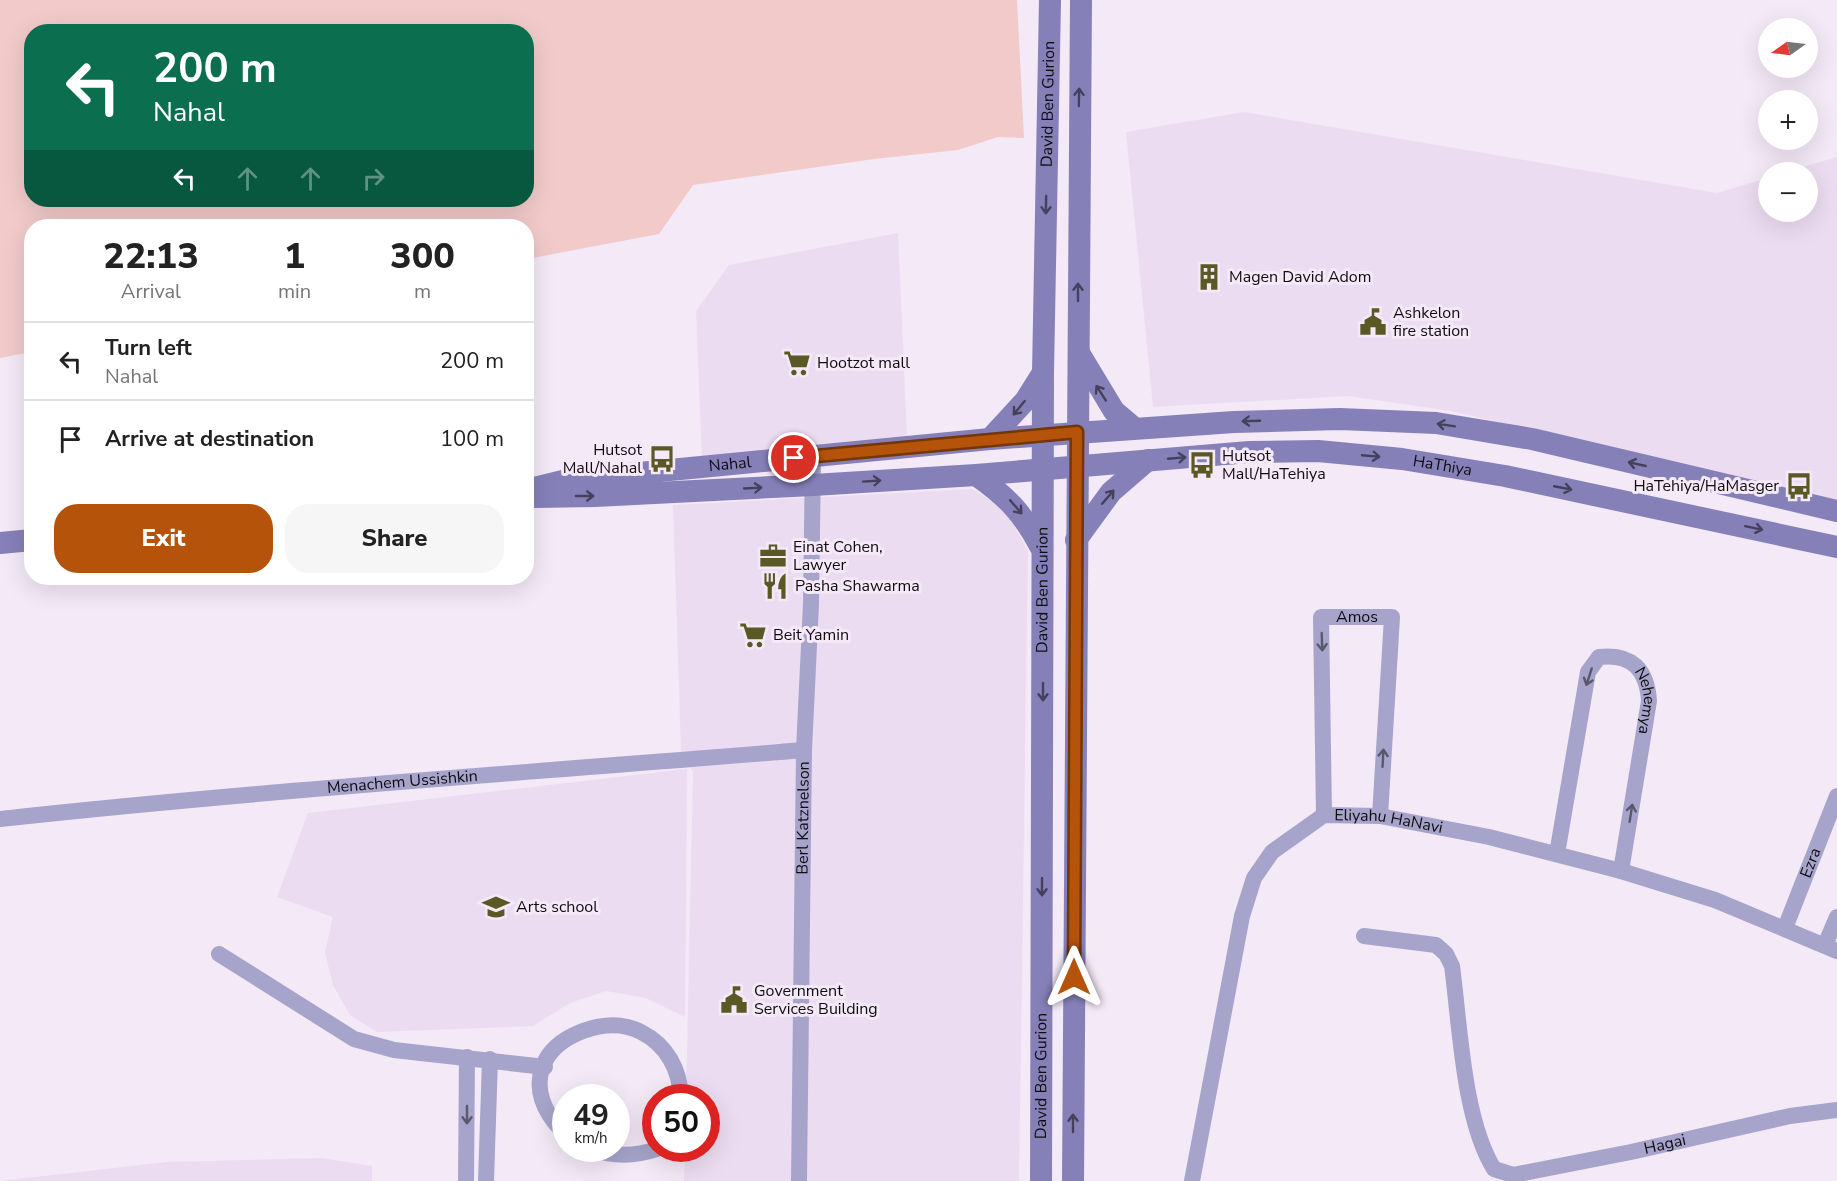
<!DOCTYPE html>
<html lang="en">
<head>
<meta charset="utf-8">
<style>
  :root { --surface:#fff; --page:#f6f6f6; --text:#222; --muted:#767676; --line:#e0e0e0; --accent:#b45309 }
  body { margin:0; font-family:"Nunito Sans",sans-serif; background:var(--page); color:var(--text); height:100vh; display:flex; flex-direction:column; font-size:22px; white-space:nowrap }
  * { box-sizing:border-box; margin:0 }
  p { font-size:20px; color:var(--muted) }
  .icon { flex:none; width:33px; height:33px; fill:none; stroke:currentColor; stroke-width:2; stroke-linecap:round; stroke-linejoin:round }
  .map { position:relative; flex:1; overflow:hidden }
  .drawer { position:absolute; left:24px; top:219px; width:510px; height:366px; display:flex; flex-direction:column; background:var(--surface); border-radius:24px; box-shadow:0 6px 24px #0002 }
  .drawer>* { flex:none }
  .guide { position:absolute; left:24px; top:24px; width:510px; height:183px; border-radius:24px; box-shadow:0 6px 24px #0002; background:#0b6e4f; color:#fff; overflow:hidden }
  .needle { width:39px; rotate:256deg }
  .fabs { position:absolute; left:1758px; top:18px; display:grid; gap:12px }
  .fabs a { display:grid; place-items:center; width:60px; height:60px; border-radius:50%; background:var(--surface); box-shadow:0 6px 24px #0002; font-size:30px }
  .speed { position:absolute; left:552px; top:1084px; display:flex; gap:12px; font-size:30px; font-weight:700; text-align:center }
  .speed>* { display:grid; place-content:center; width:78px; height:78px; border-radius:50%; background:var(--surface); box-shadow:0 6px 24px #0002; line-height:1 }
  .speed small { font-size:15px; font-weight:400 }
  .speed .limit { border:9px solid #d22; background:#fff; color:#111 }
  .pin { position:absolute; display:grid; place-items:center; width:51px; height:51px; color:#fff; margin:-26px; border:3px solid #fff; border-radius:50%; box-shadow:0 2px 6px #0007 }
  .me { position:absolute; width:66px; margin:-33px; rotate:0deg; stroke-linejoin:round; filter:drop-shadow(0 0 4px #0008) }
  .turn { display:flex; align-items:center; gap:21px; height:126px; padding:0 30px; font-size:27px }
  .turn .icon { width:78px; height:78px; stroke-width:2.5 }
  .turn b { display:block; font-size:42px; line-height:51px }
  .lanes { display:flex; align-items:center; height:57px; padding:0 30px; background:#0003; justify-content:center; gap:30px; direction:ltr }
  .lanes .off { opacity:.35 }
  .eta { display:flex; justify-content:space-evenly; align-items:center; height:102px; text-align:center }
  .eta b { font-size:36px; font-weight:800; line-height:42px }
  .cta { display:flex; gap:12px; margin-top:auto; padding:12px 30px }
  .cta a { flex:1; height:69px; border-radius:24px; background:var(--accent); color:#fff; font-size:24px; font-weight:800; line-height:69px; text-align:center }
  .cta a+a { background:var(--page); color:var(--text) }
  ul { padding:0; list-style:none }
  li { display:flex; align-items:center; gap:18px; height:78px; padding:0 30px; border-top:2px solid var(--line) }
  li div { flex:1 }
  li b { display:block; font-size:22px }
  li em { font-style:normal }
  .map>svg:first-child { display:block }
  .built { fill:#ecdcf1 }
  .green { fill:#f2caca; fill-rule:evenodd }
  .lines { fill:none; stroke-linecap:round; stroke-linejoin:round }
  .street { stroke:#a7a4cb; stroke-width:16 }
  .secondary { stroke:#8680b9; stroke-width:22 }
  .oneway { stroke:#45405c }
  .oneway2 { stroke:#5b586e }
  .route-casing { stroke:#753606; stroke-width:15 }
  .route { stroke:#b45309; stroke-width:10 }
  .labels { text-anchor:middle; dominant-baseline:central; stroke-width:6; stroke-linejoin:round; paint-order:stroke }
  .street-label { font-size:16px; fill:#0f0b10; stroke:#f4e9f7 }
  .poi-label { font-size:16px; fill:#0f0b10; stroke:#f4e9f7; text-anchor:start }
</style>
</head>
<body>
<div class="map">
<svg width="1837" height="1181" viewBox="0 0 1837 1181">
  <rect width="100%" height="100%" fill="#f4e9f7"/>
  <path class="built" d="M 1244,112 L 1717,193 L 1768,178 L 1768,212 L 1808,212 L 1808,172 L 1786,172 L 1837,157 L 1837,503 L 1451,411 L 1348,396 L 1153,407 L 1126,132 Z
    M 898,233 L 907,438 L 702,460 L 696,311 L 729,265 Z
    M 972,489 L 1004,508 L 1028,551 L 1019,1181 L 684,1181 L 685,1149 L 706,1149 L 706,1098 L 686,1098 L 693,772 L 681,750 L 673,505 Z
    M 687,769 L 685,1017 L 646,998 L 606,991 L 570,1003 L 533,1026 L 377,1032 L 350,1015 L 333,985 L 325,953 L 333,917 L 277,897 L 308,813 Z
    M 322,1158 L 372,1166 L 372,1181 L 0,1181 L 167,1162 Z"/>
  <path class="green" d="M 0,0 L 1017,0 L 1024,138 L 998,137 L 958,150 L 874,159 L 693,185 L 659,234 L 527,259 L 526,226 L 32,226 L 31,352 L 0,358 ZM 32,32 L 526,32 L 526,200 L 32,200 Z"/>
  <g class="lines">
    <g class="street">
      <path id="s1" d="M 1324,815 L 1321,617 L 1392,617 L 1380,816"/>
      <path id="s2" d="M 0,819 C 267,790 536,772 804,750"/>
      <path id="s3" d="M 1557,854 L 1588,672 L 1599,657 C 1632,653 1647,670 1649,701 L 1621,871"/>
      <path id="s4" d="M 1785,928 L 1837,796"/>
      <path id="s5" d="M 1364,936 L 1436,945 L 1446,954 L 1452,966 C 1460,1025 1463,1119 1494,1169 L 1513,1175 L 1631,1152 L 1790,1116 L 1837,1110"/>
      <path d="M 1825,945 L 1837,917"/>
      <path d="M 219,954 L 354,1039 L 394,1050 L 545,1067"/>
      <path d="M 657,1149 C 562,1181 490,1066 583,1031 C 602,1024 622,1022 641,1032 C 667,1045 680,1070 681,1098"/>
      <path d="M 466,1181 L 467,1057"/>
      <path d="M 486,1181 L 490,1059"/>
      <path id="s6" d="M 799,1181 L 804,750 L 811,604 L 813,456"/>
      <path id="s7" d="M 1192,1181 L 1242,916 L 1254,878 L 1272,852 L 1324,815 L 1380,816 L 1489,837 L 1621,871 L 1715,900 L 1837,951"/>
    </g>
    <g class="secondary">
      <path d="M 1079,353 L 1114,411 L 1134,428"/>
      <path d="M 990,439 L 1025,401 L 1042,374"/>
      <path d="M 976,475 C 1007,497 1022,512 1040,546"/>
      <path id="s8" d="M 526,490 L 567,480 L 990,439 L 1234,422 L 1340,419 L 1436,423 L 1532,439 L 1837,511"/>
      <path id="s9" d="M 535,497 L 595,496 L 813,485 L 976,475 L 1249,452 L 1318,451 L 1402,459 L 1505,476 L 1837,547"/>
      <path d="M 1076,540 L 1111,492 L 1148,460"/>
      <path d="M 0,543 L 32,540"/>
      <path id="s10" d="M 1041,1181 L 1043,372 L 1050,0"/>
      <path d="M 1073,1181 L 1081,0"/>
    </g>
  </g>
  <defs><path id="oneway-shaft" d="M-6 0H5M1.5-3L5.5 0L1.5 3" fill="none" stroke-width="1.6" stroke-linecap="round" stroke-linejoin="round" transform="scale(1.5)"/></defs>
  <g class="oneway">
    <use href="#oneway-shaft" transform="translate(1079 97) rotate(-89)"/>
    <use href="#oneway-shaft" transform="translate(1046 205) rotate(91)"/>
    <use href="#oneway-shaft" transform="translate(1078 292) rotate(-90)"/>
    <use href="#oneway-shaft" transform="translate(1101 393) rotate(-123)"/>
    <use href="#oneway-shaft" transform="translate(1019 408) rotate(129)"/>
    <use href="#oneway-shaft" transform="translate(1251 421) rotate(178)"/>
    <use href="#oneway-shaft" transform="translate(1446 425) rotate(-171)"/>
    <use href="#oneway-shaft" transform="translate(1371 456) rotate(5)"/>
    <use href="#oneway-shaft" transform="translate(1177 458) rotate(-5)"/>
    <use href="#oneway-shaft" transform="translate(1637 464) rotate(-167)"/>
    <use href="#oneway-shaft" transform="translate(872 481) rotate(-4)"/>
    <use href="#oneway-shaft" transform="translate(753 488) rotate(-3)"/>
    <use href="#oneway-shaft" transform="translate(1563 488) rotate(11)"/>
    <use href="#oneway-shaft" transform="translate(585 496)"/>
    <use href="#oneway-shaft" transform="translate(1108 497) rotate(-49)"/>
    <use href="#oneway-shaft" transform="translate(1016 507) rotate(49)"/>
    <use href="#oneway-shaft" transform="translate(1754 528) rotate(12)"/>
    <use href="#oneway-shaft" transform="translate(1043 692) rotate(90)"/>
    <use href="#oneway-shaft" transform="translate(1042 887) rotate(90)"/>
    <use href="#oneway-shaft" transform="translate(1073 1123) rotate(-90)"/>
  </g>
  <g class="oneway2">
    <use href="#oneway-shaft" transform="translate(1322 642) rotate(88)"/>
    <use href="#oneway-shaft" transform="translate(1589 677) rotate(108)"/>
    <use href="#oneway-shaft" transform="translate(1383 758) rotate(-87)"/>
    <use href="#oneway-shaft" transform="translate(1631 813) rotate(-81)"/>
    <use href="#oneway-shaft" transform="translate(467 1115) rotate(90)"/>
  </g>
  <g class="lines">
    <defs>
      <path id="route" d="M 794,458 L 1077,432 L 1074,977"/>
    </defs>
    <use href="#route" class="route-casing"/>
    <use href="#route" class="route"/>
  </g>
  <defs>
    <symbol id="building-bare" viewBox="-9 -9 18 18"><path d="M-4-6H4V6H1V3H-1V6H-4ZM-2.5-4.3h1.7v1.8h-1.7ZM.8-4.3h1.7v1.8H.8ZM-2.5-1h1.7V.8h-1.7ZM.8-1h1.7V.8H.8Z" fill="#5b5825" stroke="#f4e9f7" stroke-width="2.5" paint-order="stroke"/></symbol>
    <symbol id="civic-bare" viewBox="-9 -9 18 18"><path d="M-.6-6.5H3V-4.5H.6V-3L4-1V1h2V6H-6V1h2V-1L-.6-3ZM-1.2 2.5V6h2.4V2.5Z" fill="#5b5825" stroke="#f4e9f7" stroke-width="2.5" paint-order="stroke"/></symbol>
    <symbol id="supermarket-bare" viewBox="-9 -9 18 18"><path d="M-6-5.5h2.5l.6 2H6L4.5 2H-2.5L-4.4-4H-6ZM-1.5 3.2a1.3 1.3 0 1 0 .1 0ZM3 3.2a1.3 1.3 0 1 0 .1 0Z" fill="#5b5825" stroke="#f4e9f7" stroke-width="2.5" paint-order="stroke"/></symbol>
    <symbol id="bus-bare" viewBox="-9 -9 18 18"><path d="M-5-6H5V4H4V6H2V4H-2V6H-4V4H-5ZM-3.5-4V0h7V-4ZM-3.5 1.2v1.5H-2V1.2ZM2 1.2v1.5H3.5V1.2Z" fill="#5b5825" stroke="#f4e9f7" stroke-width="2.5" paint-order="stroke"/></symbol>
    <symbol id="office-bare" viewBox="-9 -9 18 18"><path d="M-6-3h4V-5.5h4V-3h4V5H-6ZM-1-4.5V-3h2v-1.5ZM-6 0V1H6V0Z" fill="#5b5825" stroke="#f4e9f7" stroke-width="2.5" paint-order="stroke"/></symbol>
    <symbol id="restaurant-bare" viewBox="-9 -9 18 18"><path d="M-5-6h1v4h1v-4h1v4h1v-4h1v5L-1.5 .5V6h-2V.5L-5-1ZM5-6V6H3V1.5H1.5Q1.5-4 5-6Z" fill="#5b5825" stroke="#f4e9f7" stroke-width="2.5" paint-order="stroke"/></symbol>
    <symbol id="school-bare" viewBox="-9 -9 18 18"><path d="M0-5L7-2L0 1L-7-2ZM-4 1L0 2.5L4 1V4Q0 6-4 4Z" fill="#5b5825" stroke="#f4e9f7" stroke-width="2.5" paint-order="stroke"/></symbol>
  </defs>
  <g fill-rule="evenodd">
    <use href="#building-bare" x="1190" y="258" width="38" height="38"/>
    <use href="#civic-bare" x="1354" y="303" width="38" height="38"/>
    <use href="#supermarket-bare" x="778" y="344" width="38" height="38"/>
    <use href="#bus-bare" x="643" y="440" width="38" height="38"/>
    <use href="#bus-bare" x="1183" y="446" width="38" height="38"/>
    <use href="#bus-bare" x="1780" y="467" width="38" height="38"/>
    <use href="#office-bare" x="754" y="537" width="38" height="38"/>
    <use href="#restaurant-bare" x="756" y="567" width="38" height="38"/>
    <use href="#supermarket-bare" x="734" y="616" width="38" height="38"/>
    <use href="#school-bare" x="477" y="888" width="38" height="38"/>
    <use href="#civic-bare" x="715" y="981" width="38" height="38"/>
  </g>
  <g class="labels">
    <g class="street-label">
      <text stroke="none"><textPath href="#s10" startOffset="1077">David Ben Gurion</textPath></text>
      <text stroke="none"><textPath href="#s8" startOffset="206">Nahal</textPath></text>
      <text stroke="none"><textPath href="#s9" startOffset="910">HaThiya</textPath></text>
      <text stroke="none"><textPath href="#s10" startOffset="591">David Ben Gurion</textPath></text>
      <text stroke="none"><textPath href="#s1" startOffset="234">Amos</textPath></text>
      <text stroke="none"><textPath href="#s3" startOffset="280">Nehemya</textPath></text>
      <text stroke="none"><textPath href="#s2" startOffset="404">Menachem Ussishkin</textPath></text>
      <text stroke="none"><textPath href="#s6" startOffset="363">Berl Katznelson</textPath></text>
      <text stroke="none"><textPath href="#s7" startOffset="470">Eliyahu HaNavi</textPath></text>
      <text stroke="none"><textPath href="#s4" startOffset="70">Ezra</textPath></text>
      <text stroke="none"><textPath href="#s10" startOffset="105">David Ben Gurion</textPath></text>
      <text stroke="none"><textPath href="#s5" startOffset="483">Hagai</textPath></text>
    </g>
    <g class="poi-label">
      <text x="1229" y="277">Magen David Adom</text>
      <text x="1393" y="313">Ashkelon<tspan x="1393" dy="18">fire station</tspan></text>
      <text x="817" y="363">Hootzot mall</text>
      <text x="642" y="450" text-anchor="end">Hutsot<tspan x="642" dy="18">Mall/Nahal</tspan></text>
      <text x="1222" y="456">Hutsot<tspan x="1222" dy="18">Mall/HaTehiya</tspan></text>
      <text x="1779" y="486" text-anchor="end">HaTehiya/HaMasger</text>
      <text x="793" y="547">Einat Cohen,<tspan x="793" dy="18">Lawyer</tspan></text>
      <text x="795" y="586">Pasha Shawarma</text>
      <text x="773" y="635">Beit Yamin</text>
      <text x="516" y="907">Arts school</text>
      <text x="754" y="991">Government<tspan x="754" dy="18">Services Building</tspan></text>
    </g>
  </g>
</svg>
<div class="fabs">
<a><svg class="needle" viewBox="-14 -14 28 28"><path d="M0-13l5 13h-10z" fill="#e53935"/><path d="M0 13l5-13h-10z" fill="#767676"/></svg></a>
<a>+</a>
<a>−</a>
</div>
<div class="speed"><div>49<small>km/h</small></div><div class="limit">50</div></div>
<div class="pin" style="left:794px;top:458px;background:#d93025"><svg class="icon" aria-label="arrive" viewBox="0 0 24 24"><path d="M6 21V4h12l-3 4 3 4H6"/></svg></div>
<svg class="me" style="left:1074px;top:977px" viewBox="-20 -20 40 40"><path d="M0-17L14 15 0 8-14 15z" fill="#b45309" stroke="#fff" stroke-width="4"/></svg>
<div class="guide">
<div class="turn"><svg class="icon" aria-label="left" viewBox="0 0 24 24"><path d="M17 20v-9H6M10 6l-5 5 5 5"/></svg><div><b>200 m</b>Nahal</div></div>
<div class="lanes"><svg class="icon" aria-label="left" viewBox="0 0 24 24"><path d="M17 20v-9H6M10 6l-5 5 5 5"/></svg><svg class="icon off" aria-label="ahead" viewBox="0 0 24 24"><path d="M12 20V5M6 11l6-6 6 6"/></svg><svg class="icon off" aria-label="ahead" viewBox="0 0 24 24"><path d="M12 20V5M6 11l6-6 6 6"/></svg><svg class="icon off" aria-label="right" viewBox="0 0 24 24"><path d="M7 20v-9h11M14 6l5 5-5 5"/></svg></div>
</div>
<section class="drawer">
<div class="eta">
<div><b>22:13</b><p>Arrival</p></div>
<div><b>1</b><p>min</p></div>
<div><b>300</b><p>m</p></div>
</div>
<ul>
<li><svg class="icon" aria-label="left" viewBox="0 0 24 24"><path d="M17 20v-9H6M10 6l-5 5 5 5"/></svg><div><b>Turn left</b><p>Nahal</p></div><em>200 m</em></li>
<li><svg class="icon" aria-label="arrive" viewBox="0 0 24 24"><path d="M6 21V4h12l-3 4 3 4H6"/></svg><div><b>Arrive at destination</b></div><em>100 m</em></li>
</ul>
<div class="cta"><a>Exit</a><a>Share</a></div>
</section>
</div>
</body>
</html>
